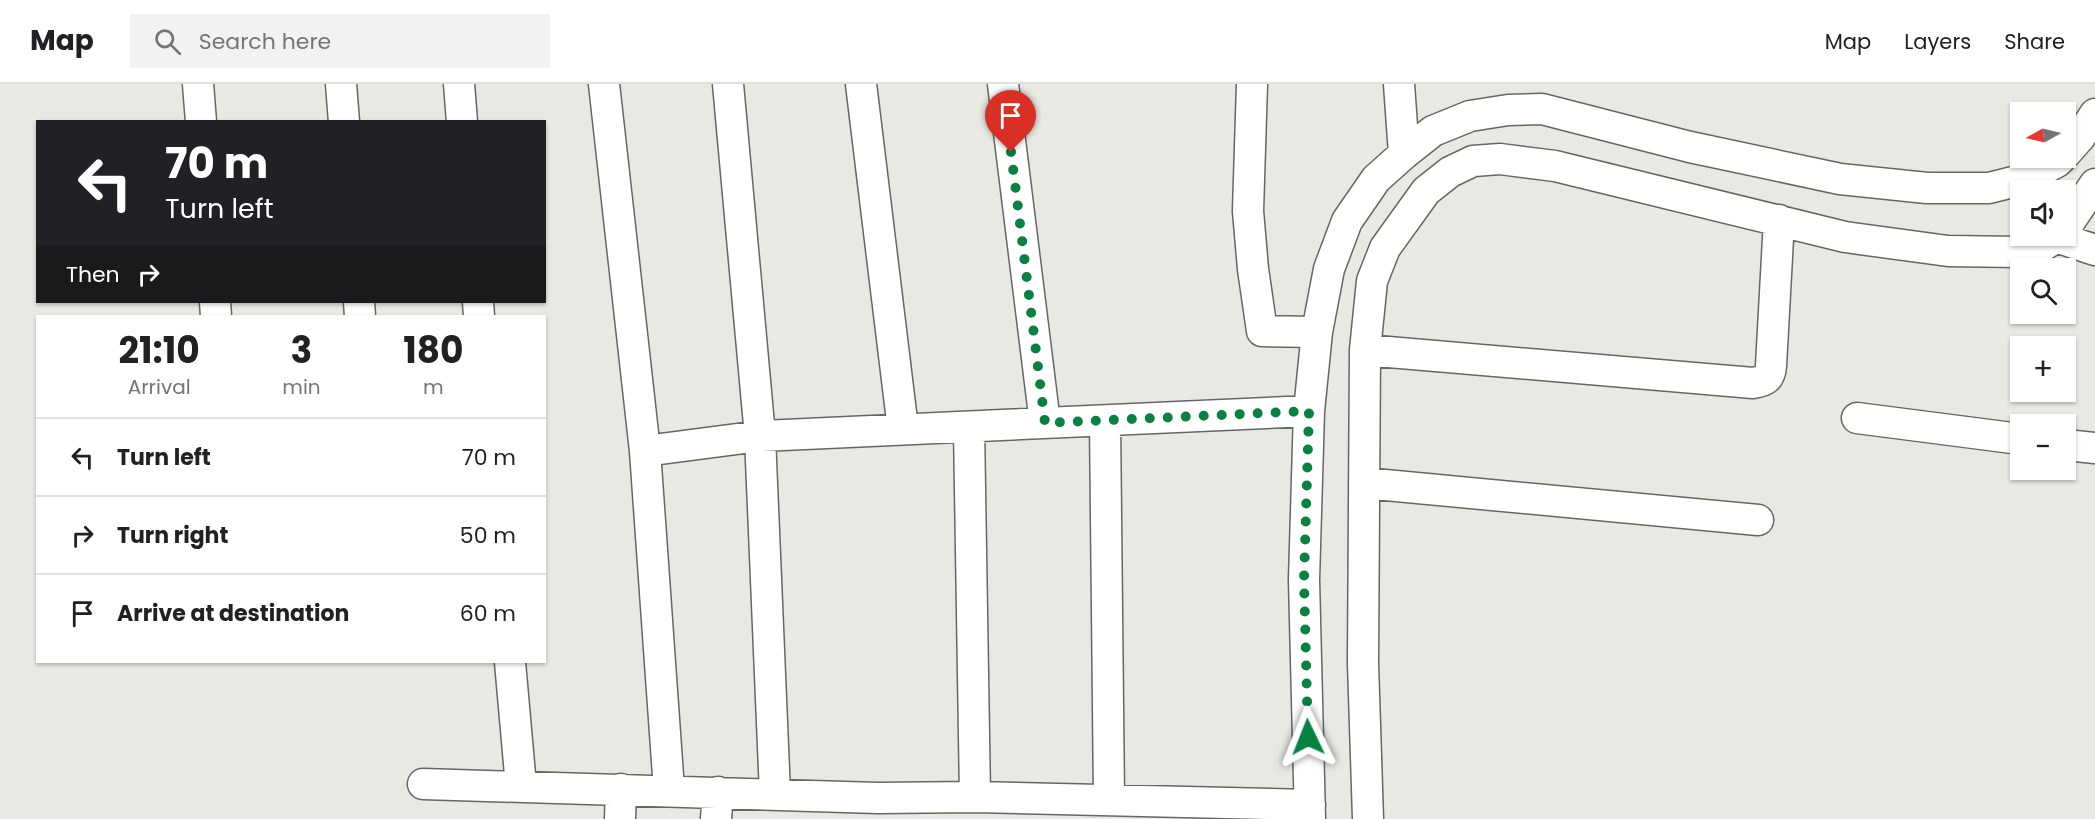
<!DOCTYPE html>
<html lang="en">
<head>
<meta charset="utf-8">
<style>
  :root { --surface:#fff; --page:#f2f2f2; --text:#202124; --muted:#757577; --line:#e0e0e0 }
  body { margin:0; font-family:Poppins,sans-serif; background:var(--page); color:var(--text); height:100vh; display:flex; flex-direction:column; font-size:22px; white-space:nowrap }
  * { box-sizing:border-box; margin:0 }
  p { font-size:20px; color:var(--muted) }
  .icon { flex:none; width:33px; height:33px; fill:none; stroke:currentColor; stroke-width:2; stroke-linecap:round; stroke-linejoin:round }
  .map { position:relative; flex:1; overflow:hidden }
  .side { position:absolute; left:36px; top:231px; width:510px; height:348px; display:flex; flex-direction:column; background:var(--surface); border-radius:0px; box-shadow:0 2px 4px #0004 }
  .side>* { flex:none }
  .top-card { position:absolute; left:36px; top:36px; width:510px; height:183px; border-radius:0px; box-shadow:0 2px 4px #0004; background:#202124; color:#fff; overflow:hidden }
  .needle { width:39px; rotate:262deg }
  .controls { position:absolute; left:2010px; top:18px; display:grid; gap:12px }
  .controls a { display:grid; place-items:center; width:66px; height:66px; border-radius:0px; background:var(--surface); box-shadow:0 2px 4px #0004; font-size:30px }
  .pin { position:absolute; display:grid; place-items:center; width:51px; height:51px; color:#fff; margin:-62px -26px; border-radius:50% 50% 50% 0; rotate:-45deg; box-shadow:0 0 6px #0007 }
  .pin .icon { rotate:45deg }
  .me { position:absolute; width:66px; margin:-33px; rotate:358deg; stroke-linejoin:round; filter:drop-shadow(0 0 4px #0008) }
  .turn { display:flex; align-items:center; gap:21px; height:126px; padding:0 30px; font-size:27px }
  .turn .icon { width:78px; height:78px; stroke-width:2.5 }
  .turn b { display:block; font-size:42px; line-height:51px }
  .then { display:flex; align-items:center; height:57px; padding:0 30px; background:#0003; gap:12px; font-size:22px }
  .eta { display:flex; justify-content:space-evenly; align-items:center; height:102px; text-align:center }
  .eta b { font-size:36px; font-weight:700; line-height:42px }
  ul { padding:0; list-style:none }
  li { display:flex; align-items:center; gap:18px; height:78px; padding:0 30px; border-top:2px solid var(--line) }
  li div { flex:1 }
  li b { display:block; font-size:22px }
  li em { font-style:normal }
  header { display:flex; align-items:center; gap:36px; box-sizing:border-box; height:84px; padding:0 30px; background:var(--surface); border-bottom:2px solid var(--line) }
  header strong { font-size:28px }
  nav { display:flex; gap:33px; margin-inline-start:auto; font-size:21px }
  .search { width:420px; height:54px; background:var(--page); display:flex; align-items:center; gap:15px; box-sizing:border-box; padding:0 21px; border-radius:0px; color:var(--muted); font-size:22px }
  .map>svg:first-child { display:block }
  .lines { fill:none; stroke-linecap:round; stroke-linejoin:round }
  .minor-casing { stroke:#666762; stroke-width:33 }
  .minor { stroke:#fff; stroke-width:30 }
  .route { stroke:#0b8043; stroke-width:10; stroke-dasharray:0 18 }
</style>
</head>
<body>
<header>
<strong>Map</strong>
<div class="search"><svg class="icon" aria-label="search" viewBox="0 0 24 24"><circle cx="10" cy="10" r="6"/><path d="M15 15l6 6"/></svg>Search here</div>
<nav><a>Map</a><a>Layers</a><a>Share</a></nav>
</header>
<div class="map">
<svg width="2095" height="735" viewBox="0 0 2095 735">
  <rect width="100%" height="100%" fill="#e8e9e3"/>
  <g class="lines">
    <defs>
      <path id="minor" d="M 198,0 L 201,38
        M 341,0 L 344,38
        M 459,0 L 462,38
        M 604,0 L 645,367 L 669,706
        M 728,0 L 760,352 L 775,710
        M 861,0 L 903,345
        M 1003,0 L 1045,339
        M 1252,0 L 1248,127 L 1253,185 L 1262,247 L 1317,248
        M 1399,0 L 1404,70
        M 2066,69 L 2080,53 L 2095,30
        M 2066,143 L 2095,100
        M 2056,153 L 2095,166
        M 215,218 L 216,232
        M 359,218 L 360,232
        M 478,218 L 479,232
        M 1365,266 L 1753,299 C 1765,297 1770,295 1771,282 L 1779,136
        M 1857,334 L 2020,355
        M 1105,337 L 1109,716
        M 969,343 L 975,713
        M 2066,361 L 2095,364
        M 645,367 L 760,352 L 1309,327
        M 1364,399 L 1758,436
        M 510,578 L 521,702
        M 423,700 L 878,714 L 975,713 L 1310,721
        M 620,735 L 621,705
        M 716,735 L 718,708
        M 1310,735 L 1304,496 L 1309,327 L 1317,248 L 1329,185 L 1347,137 L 1376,95 L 1404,70 L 1433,47 L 1470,32 L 1508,26 L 1542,25 L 1690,63 L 1840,95 L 1927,104 L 1989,104 L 2025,95 L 2057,78 L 2061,74
        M 1368,735 L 1363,579 L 1365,266 L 1372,197 L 1385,164 L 1426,107 L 1450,88 L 1473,77 L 1500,75 L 1555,82 L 1845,153 L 1948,167 L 2019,168 L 2041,163 L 2058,152"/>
    </defs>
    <use href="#minor" class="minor-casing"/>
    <use href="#minor" class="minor"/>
  </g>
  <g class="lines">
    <path class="route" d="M 1011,68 L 1045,339 L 1309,327 L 1304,496 L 1308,653"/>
  </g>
</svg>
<div class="controls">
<a><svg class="needle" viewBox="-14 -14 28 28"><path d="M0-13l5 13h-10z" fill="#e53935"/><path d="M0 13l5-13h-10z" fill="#757577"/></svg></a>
<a><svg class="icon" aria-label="sound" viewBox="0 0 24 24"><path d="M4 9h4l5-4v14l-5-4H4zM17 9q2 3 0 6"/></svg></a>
<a><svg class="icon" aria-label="search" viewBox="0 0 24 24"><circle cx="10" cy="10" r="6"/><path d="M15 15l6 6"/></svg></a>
<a>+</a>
<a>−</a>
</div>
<div class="pin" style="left:1011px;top:68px;background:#d93025"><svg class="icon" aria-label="arrive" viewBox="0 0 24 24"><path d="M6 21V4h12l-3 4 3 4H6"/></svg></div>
<svg class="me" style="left:1308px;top:653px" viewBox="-20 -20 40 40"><path d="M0-17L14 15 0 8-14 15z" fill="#0b8043" stroke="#fff" stroke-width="4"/></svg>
<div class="top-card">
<div class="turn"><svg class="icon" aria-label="left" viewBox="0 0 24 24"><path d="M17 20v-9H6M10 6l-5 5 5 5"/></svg><div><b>70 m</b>Turn left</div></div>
<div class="then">Then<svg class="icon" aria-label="right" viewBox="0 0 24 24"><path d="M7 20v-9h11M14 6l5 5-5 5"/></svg></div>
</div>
<section class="side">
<div class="eta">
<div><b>21:10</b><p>Arrival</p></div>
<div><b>3</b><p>min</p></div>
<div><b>180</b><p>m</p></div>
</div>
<ul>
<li><svg class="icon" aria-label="left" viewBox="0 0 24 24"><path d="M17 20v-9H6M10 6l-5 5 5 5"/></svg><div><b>Turn left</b></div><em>70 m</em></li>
<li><svg class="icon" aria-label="right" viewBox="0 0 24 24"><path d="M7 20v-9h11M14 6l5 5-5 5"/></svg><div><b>Turn right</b></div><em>50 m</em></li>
<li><svg class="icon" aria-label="arrive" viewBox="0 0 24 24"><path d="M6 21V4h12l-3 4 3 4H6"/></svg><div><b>Arrive at destination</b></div><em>60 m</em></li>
</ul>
</section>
</div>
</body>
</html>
